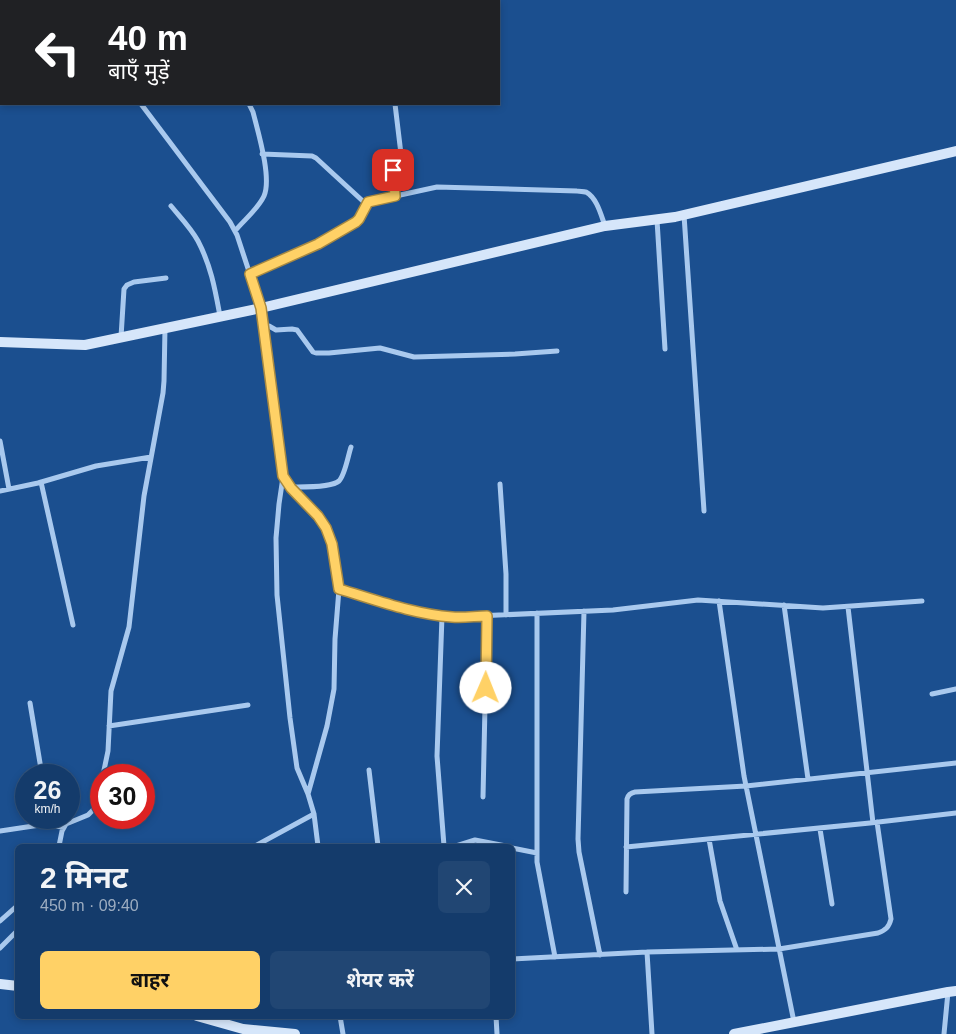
<!DOCTYPE html>
<html lang="hi">
<head>
<meta charset="utf-8">
<style>
  :root { --surface:#143b6b; --page:#214673; --text:#f1f3f6; --muted:#9dadc1; --line:#33557e; --accent:#ffd166 }
  body { margin:0; font-family:Helvetica,"Noto Sans Devanagari",sans-serif; background:var(--page); color:var(--text); height:100vh; display:flex; flex-direction:column; font-size:19px; white-space:nowrap }
  * { box-sizing:border-box; margin:0 }
  p { font-size:16px; color:var(--muted) }
  .icon { flex:none; width:28px; height:28px; fill:none; stroke:currentColor; stroke-width:2; stroke-linecap:round; stroke-linejoin:round }
  .map { position:relative; flex:1; overflow:hidden }
  .drawer { position:absolute; left:15px; top:844px; width:500px; height:175px; display:flex; flex-direction:column; background:var(--surface); border-radius:8px; box-shadow:0 2px 8px #0003,0 0 0 1px var(--line) }
  .drawer>* { flex:none }
  .banner { position:absolute; left:0px; top:0px; width:500px; height:105px; box-shadow:0 2px 8px #0003,0 0 0 1px var(--line); background:#202124; color:#fff; overflow:hidden }
  .speed { position:absolute; left:15px; top:764px; display:flex; gap:10px; font-size:25px; font-weight:700; text-align:center }
  .speed>* { display:grid; place-content:center; width:65px; height:65px; border-radius:50%; background:var(--surface); box-shadow:0 2px 8px #0003,0 0 0 1px var(--line); line-height:1 }
  .speed small { font-size:12px; font-weight:400 }
  .speed .limit { border:8px solid #d22; background:#fff; color:#111 }
  .pin { position:absolute; display:grid; place-items:center; width:42px; height:42px; color:#fff; margin:-21px; border-radius:10px; box-shadow:0 2px 8px #0006 }
  .me { position:absolute; width:55px; margin:-28px; rotate:1deg; stroke-linejoin:round; filter:drop-shadow(0 0 4px #0008) }
  .turn { display:flex; align-items:center; gap:18px; height:105px; padding:0 25px; font-size:22px }
  .turn .icon { width:65px; height:65px; stroke-width:2.5 }
  .turn b { display:block; font-size:35px; line-height:42px }
  .round { display:grid; place-items:center; flex:none; width:52px; height:52px; border-radius:8px; background:var(--page) }
  .overview { display:flex; align-items:center; justify-content:space-between; height:85px; padding:0 25px }
  h1 { font-size:30px; font-weight:700; line-height:38px }
  .primary-button { display:flex; gap:10px; margin-top:auto; padding:10px 25px }
  .primary-button a { flex:1; height:58px; border-radius:8px; background:var(--accent); color:#111; font-size:20px; font-weight:700; line-height:58px; text-align:center }
  .primary-button a+a { background:var(--page); color:var(--text) }
  .map>svg:first-child { display:block }
  .lines { fill:none; stroke-linecap:round; stroke-linejoin:round }
  .street { stroke:#a9c9ee; stroke-width:5 }
  .secondary { stroke:#d6e6fa; stroke-width:10 }
  .route-casing { stroke:#a68842; stroke-width:12 }
  .route { stroke:#ffd166; stroke-width:9 }
</style>
</head>
<body>
<div class="map">
<svg width="956" height="1034" viewBox="0 0 956 1034">
  <rect width="100%" height="100%" fill="#1b4f8f"/>
  <g class="lines">
    <path class="street" d="M 63,0 L 64,1
      M 160,0 L 161,1
      M 202,1 L 202,0
      M 333,1 L 333,0
      M 141,104 L 230,222 L 237,235 L 261,308 L 283,476 L 291,487 L 317,516 L 326,527 L 332,544 L 339,589 L 335,639 L 334,689 L 327,726 L 308,794 L 314,814 L 318,846
      M 395,104 L 401,154 L 393,170 L 395,196
      M 262,154 L 312,156 L 316,158 L 366,204
      M 171,206 C 180,217 191,228 198,241 C 211,266 215,289 220,316
      M 684,215 L 704,511
      M 657,220 L 665,349
      M 235,231 C 244,220 258,209 264,196 C 272,178 258,132 253,112 L 249,104
      M 250,275 L 324,241 L 356,221 L 359,219 L 368,202 L 437,187 L 577,191 C 578,191 585,192 586,192 C 597,198 601,215 605,226
      M 263,326 L 269,326 L 276,330 L 292,329 L 297,330 L 313,352 L 316,353 L 329,353 L 380,348 L 414,357 L 515,354 L 557,351
      M 121,337 L 124,289 L 127,285 L 134,282 L 166,278
      M 0,441 L 9,489
      M 283,477 L 279,504 L 276,538 L 277,595 L 290,718 L 297,768 L 308,794
      M 41,482 L 73,625
      M 500,484 L 506,574 L 506,615
      M 291,487 C 301,487 331,488 339,481 C 345,475 348,456 351,447
      M 0,491 L 38,483 L 96,466 L 151,457
      M 339,589 C 377,601 415,613 454,617 L 613,610 L 698,600 L 823,608 L 922,601
      M 719,601 L 744,776 L 794,1022
      M 784,605 L 808,779
      M 848,607 L 873,823
      M 584,611 L 578,839 L 579,852 L 600,955
      M 537,613 L 537,862 L 555,957
      M 442,616 L 437,756 L 444,846
      M 932,694 L 956,689
      M 30,703 L 42,775
      M 109,726 L 248,705
      M 369,770 L 378,846
      M 103,775 L 108,751 L 111,691 L 129,627 L 144,496 L 163,393 L 164,381 L 165,328
      M 483,797 L 487,616
      M 49,818 L 50,826
      M 820,829 L 832,904
      M 0,831 L 40,825 L 64,827
      M 709,839 L 720,901 L 737,950
      M 59,846 L 62,831 L 66,824 L 88,815 L 94,809 L 101,783
      M 255,846 L 314,814
      M 456,846 L 475,840 L 506,846
      M 626,847 L 870,823 L 956,813
      M 512,848 L 537,853
      M 626,892 L 627,799 C 628,795 630,793 635,792 L 746,786 L 956,763
      M 0,921 L 18,905
      M 0,948 L 18,930
      M 647,952 L 652,1034
      M 512,959 L 647,952 L 779,949 L 878,933 C 886,930 889,927 891,919 L 877,822
      M 340,1016 L 343,1034
      M 496,1016 L 497,1034
      M 944,1034 L 948,992"/>
    <path class="secondary" d="M 0,342 L 85,345 L 261,308 L 605,226 L 675,217 L 956,151
      M 0,984 L 18,986
      M 197,1016 L 243,1029 L 295,1034
      M 734,1034 L 948,992 L 956,991"/>
  </g>
  <g class="lines">
    <defs>
      <path id="route" d="M 393,170 L 395,196 L 368,202 L 359,219 L 356,222 L 318,244 L 250,274 L 261,308 L 283,476 L 291,488 L 318,516 L 326,528 L 332,544 L 339,589 C 376,600 413,614 452,617 C 464,618 476,616 487,616 L 486,688"/>
    </defs>
    <use href="#route" class="route-casing"/>
    <use href="#route" class="route"/>
  </g>
</svg>
<div class="speed"><div>26<small>km/h</small></div><div class="limit">30</div></div>
<div class="pin" style="left:393px;top:170px;background:#d93025"><svg class="icon" aria-label="arrive" viewBox="0 0 24 24"><path d="M6 21V4h12l-3 4 3 4H6"/></svg></div>
<svg class="me" style="left:486px;top:688px" viewBox="-20 -20 40 40"><circle r="19" fill="#fff"/><path d="M0-13L10 11 0 6-10 11z" fill="#ffd166"/></svg>
<div class="banner">
<div class="turn"><svg class="icon" aria-label="left" viewBox="0 0 24 24"><path d="M17 20v-9H6M10 6l-5 5 5 5"/></svg><div><b>40 m</b>बाएँ मुड़ें</div></div>
</div>
<section class="drawer">
<div class="overview"><div><h1>2 मिनट</h1><p>450 m · 09:40</p></div><a class="round"><svg class="icon" aria-label="close" viewBox="0 0 24 24"><path d="M6 6l12 12M18 6L6 18"/></svg></a></div>
<div class="primary-button"><a>बाहर</a><a>शेयर करें</a></div>
</section>
</div>
</body>
</html>
